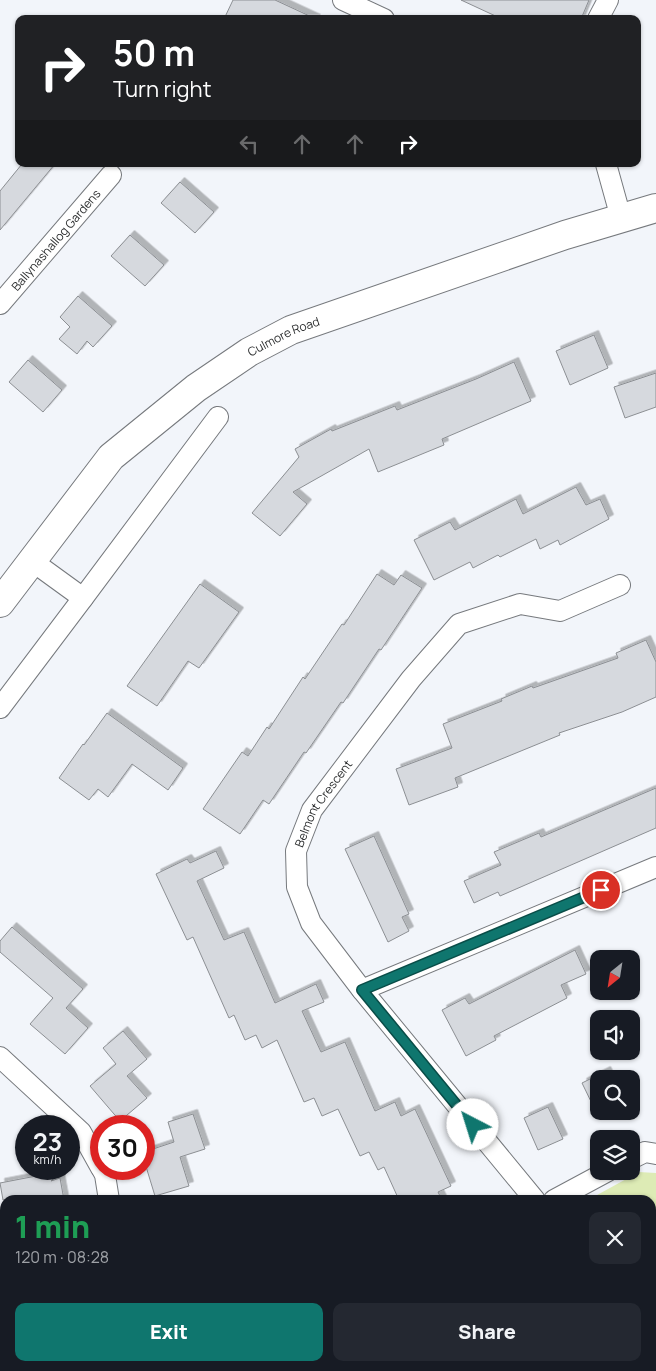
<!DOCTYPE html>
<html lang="en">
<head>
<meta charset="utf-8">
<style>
  :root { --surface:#171b24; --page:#242831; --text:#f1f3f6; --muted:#9ea1a6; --accent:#0f766e }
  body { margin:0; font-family:Manrope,sans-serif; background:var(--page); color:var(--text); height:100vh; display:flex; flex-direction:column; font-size:19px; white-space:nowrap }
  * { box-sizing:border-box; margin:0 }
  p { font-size:16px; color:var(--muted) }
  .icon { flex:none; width:28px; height:28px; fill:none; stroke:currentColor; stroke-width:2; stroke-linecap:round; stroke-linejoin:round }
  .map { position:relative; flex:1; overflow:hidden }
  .sheet { position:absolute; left:0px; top:1195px; width:656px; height:176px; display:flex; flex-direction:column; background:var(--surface); border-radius:15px 15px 0 0; box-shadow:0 1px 4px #0004 }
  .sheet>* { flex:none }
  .guide { position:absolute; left:15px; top:15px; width:626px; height:152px; border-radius:10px; box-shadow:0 1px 4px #0004; background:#202124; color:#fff; overflow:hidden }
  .needle { width:32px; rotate:210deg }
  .tools { position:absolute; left:590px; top:950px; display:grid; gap:10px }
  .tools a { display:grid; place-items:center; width:50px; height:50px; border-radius:10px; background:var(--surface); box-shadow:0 1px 4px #0004; font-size:25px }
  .speed { position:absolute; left:15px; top:1115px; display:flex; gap:10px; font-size:25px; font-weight:700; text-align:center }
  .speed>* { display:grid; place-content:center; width:65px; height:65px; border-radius:50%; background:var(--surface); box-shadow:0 1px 4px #0004; line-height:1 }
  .speed small { font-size:12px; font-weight:400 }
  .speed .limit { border:8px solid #d22; background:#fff; color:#111 }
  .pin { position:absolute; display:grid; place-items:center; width:42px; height:42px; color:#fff; margin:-21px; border:2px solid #fff; border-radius:50%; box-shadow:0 1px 5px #0007 }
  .me { position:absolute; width:55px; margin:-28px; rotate:320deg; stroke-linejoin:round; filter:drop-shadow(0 0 4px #0008) }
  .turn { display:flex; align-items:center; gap:18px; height:105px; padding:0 15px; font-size:22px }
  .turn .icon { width:65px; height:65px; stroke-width:2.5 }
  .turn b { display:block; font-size:35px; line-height:42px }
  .lanes { display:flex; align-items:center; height:48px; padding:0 15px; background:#0003; justify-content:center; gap:25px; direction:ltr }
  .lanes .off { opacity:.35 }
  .round { display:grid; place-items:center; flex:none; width:52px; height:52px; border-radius:10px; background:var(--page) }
  .overview { display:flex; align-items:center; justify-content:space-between; height:85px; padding:0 15px }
  h1 { font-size:30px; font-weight:800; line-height:38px; color:#1e9e55 }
  .cta { display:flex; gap:10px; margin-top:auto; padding:10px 15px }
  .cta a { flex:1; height:58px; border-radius:10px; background:var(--accent); color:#fff; font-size:20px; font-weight:800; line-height:58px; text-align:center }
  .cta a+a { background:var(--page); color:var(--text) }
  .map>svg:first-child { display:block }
  .green { fill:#ddebb5 }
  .building { fill:#d6d9de; stroke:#8c8f93; filter:url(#shadow) }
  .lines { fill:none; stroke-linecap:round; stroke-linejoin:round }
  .street-casing { stroke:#76797d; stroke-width:22 }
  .highway-casing { stroke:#76797d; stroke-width:30 }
  .street { stroke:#fff; stroke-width:20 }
  .highway { stroke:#fff; stroke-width:28 }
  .route-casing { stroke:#0a4d48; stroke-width:12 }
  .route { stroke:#0f766e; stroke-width:9 }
  .labels { text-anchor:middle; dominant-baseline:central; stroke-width:4; stroke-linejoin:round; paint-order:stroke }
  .street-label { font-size:12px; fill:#2d2f30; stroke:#f2f5fa }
</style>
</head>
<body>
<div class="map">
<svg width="656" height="1371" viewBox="0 0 656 1371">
  <defs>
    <filter id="shadow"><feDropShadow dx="4.5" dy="-4.5" stdDeviation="0" flood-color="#0004"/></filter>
  </defs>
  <rect width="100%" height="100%" fill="#f2f5fa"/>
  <path class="green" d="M 639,1172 L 656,1173 L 656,1254 L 651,1256 L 651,1200 L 588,1200 Z"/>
  <path class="building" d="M 233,0 L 275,0 L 316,19 L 224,19 Z
    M 461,0 L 589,0 L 581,19 L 502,19 Z
    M 22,164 L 55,164 L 0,230 L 0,191 Z
    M 180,182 L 214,212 L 195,233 L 161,203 Z
    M 130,235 L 164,265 L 145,286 L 111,256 Z
    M 78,296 L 112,326 L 93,347 L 87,341 L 77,354 L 59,339 L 70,327 L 60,317 Z
    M 594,335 L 608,368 L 570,385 L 556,351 Z
    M 28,360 L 62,390 L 43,412 L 9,382 Z
    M 514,362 L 531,401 L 442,439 L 444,445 L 378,472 L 369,449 L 293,492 L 307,504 L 280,536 L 252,513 L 299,457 L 295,449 L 331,429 L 332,431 L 395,406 L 397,410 L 476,379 Z
    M 656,373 L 656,407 L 625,418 L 614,387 Z
    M 576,487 L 586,505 L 600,499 L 609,519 L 560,545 L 558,540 L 540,549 L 536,539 L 500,557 L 498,555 L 473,568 L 470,562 L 434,580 L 414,540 L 450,522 L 455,530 L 516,499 L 523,514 Z
    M 377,574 L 394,585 L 401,575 L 422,588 L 381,650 L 379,649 L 343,703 L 341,702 L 306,753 L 304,752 L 269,804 L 263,800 L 240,834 L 203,809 L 242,752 L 248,756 L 267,727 L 269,729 L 303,677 L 305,679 L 342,624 L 344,625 Z
    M 200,584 L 239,612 L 199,668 L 188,661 L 157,706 L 127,686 Z
    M 646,640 L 656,662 L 656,697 L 622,712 L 559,733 L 560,735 L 455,778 L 458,787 L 409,805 L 396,769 L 452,748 L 443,724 L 502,701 L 501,699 L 532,686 L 533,688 L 618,658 L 616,653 Z
    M 107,713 L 183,768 L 168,790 L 132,764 L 108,797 L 98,789 L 89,800 L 59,778 L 83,744 L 84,745 Z
    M 656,788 L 656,828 L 500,896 L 498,892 L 474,903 L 464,881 L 501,865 L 494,852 L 539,833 L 541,837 Z
    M 374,836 L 409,914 L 402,917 L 409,931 L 388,942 L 345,849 Z
    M 216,851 L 224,868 L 197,881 L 224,940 L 244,932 L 275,1003 L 316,984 L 324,1002 L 302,1011 L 321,1052 L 345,1042 L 375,1111 L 395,1102 L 401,1116 L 415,1109 L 451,1186 L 438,1192 L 442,1200 L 399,1200 L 384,1167 L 378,1170 L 369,1152 L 360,1156 L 338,1109 L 322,1116 L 314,1098 L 304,1102 L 277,1040 L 262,1048 L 256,1035 L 245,1040 L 234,1015 L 229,1018 L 193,937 L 187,940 L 156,874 L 187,859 L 190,863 Z
    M 12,927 L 83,989 L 66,1008 L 88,1028 L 65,1054 L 30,1024 L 53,998 L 0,952 L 0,941 Z
    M 575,950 L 586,974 L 561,985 L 567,998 L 494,1036 L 496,1040 L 466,1056 L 442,1010 L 465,998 L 469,1004 Z
    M 123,1031 L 147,1059 L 127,1076 L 147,1098 L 120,1121 L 90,1086 L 116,1064 L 103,1048 Z
    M 606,1071 L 610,1079 L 599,1079 L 599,1111 L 612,1111 L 599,1118 L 582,1083 Z
    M 548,1107 L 563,1139 L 538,1150 L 524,1118 Z
    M 193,1114 L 205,1149 L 180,1157 L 189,1186 L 155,1196 L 144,1160 L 144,1152 L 174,1142 L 168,1122 Z
    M 62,1171 L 51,1181 L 60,1178 L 64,1200 L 3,1200 L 0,1183 Z"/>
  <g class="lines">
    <defs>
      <g id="street">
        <path d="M 343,0 L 384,19"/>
        <path d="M 598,19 L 608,0"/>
        <path d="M 606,164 L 621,218"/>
        <path id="s1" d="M 0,304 L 111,175"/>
        <path d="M 32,561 L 83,598"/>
        <path d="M 0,708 L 83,598 L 218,417"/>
        <path d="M 362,990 L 656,867"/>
        <path d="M 0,1057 L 81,1132 L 101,1168"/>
        <path d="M 631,1159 L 645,1152 L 656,1154"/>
        <path d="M 102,1169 L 105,1175 L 109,1200"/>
        <path id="s2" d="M 535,1200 L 362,990 L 311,923 L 297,887 L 296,851 L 312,810 L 411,679 L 459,624 L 520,604 L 560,611 L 620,585"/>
        <path d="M 554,1200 L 608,1171"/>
        <path d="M 651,1271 L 656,1268"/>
        <path d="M 296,1366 L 308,1371"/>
        <path d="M 54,1371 L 57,1366"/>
      </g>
      <g id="highway">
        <path id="s3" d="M 0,603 L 111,457 L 196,388 L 249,352 L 291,330 L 565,235 L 656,208"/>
      </g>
    </defs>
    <use href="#street" class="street-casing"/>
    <use href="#highway" class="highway-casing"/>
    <use href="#street" class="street"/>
    <use href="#highway" class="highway"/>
  </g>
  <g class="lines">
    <defs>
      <path id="route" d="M 473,1125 L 362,990 L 601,890"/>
    </defs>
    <use href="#route" class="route-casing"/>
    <use href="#route" class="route"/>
  </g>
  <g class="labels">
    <g class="street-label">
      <text stroke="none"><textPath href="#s1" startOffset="85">Ballynashallog Gardens</textPath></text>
      <text stroke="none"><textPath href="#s3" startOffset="395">Culmore Road</textPath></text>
      <text stroke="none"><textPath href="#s2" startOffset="486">Belmont Crescent</textPath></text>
    </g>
  </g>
</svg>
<div class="tools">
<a><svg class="needle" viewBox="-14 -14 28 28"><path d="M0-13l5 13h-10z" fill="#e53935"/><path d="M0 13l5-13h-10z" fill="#9ea1a6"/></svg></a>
<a><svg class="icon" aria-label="sound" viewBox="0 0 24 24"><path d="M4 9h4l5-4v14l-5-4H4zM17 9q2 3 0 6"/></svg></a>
<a><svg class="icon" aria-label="search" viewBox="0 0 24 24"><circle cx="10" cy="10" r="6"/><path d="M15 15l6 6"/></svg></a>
<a><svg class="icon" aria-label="layers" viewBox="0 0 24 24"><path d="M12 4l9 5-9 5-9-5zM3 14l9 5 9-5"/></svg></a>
</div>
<div class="speed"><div>23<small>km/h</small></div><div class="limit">30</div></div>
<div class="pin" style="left:601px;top:890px;background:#d93025"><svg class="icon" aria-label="arrive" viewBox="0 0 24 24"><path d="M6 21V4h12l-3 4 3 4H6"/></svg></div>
<svg class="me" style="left:473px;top:1125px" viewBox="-20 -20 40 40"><circle r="19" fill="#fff"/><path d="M0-13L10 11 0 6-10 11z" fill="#0f766e"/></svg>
<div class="guide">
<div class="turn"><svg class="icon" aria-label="right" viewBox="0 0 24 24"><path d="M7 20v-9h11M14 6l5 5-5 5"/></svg><div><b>50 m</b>Turn right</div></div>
<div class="lanes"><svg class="icon off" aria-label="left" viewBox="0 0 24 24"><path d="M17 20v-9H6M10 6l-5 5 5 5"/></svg><svg class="icon off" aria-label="ahead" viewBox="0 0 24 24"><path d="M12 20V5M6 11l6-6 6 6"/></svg><svg class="icon off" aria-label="ahead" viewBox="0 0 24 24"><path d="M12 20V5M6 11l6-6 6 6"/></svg><svg class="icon" aria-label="right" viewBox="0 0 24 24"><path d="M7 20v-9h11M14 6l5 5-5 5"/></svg></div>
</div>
<section class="sheet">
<div class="overview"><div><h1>1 min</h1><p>120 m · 08:28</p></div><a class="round"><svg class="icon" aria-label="close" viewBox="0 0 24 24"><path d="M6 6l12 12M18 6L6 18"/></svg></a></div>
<div class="cta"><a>Exit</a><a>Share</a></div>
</section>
</div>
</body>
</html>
